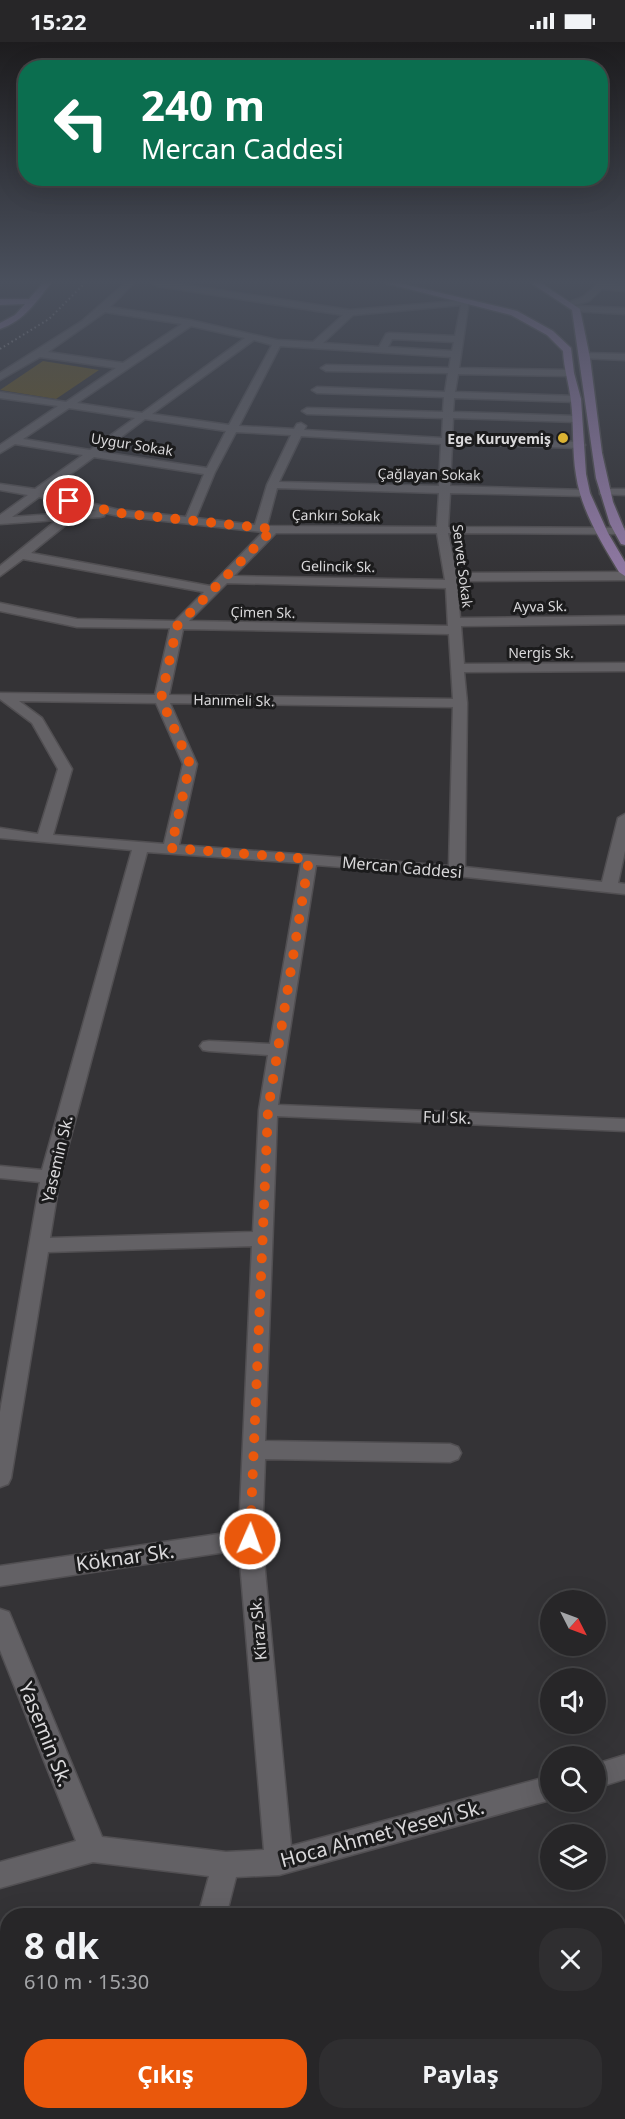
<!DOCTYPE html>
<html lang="tr">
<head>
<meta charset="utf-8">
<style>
  :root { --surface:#272628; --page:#2f2e30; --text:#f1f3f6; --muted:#a4a5a8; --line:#434345; --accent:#ea580c }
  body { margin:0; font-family:"Noto Sans",sans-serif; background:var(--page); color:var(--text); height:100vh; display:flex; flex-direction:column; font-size:22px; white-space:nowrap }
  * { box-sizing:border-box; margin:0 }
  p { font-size:20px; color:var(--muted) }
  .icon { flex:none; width:33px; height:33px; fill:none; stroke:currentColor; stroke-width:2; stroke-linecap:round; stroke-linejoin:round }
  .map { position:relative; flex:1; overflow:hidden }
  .details { position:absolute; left:0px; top:1866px; width:626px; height:212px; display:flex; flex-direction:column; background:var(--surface); border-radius:24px 24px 0 0; box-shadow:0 6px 24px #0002,0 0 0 2px var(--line) }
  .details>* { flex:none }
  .top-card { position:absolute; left:18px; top:18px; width:590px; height:126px; border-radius:24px; box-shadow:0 6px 24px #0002,0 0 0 2px var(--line); background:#0b6e4f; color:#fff; overflow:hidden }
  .needle { width:39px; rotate:132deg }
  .fabs { position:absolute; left:540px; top:1548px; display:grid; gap:12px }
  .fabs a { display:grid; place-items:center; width:66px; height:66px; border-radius:50%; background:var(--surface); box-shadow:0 6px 24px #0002,0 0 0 2px var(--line); font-size:30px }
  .pin { position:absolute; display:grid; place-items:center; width:51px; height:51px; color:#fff; margin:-26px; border:3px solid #fff; border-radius:50%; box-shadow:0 2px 6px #0007 }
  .me { position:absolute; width:66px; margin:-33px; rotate:2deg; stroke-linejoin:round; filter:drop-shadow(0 0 4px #0008) }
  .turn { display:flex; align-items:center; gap:21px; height:126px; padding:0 24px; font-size:27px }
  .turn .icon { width:78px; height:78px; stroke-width:2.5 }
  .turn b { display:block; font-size:42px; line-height:51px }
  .round { display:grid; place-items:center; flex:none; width:63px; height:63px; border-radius:24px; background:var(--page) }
  .head { display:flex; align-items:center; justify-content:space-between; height:102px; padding:0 24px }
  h1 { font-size:36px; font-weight:700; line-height:45px }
  .button { display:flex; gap:12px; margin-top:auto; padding:12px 24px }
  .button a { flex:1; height:69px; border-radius:24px; background:var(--accent); color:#fff; font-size:24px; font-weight:700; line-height:69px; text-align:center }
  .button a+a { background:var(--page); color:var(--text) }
  .status { display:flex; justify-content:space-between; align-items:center; height:42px; padding:0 30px; background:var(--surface); direction:ltr }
  .status svg { height:16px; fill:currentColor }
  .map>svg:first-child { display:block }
  .green { fill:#66541d }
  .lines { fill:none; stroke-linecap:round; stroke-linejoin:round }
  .minor-casing { stroke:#514f52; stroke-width:3 }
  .major-casing { stroke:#514f52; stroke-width:3 }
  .minor { fill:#636165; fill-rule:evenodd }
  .major { fill:#8f78a2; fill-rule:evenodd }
  .rail { stroke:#959497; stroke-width:2; stroke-dasharray:1.5 3; stroke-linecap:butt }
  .route { stroke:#ea580c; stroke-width:10; stroke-dasharray:0 18 }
  .poi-dot { fill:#dbb333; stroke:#1b1b1c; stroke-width:2 }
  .labels { text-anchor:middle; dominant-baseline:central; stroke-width:6; stroke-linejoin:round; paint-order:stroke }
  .far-poi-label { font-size:14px; font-weight:bold; fill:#dad9db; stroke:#1b1b1c; text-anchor:end }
  .far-street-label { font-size:14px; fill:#dad9db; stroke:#1b1b1c }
  .street-label { font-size:16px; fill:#dad9db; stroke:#1b1b1c }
  .near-street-label { font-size:20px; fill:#dad9db; stroke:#1b1b1c }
</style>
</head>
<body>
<div class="status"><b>15:22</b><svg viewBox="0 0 49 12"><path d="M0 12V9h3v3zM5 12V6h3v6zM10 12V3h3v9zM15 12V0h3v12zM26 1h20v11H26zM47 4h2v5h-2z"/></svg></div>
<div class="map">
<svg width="625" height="2077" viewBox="0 0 625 2077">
  <rect width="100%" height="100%" fill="#343336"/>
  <path class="green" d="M 43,319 L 99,328 L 56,357 L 0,348 Z"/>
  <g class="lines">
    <defs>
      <path id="minor" d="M 125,241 L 134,241 L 110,265 L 190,278 L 277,298 L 313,300 L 343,273 L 157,244 L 153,241 L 173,241 L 350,268 L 469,258 L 459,326 L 569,328 L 574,331 L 569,334 L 458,332 L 455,350 L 576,354 L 581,357 L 576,360 L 454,356 L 453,370 L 576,374 L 581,377 L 576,380 L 453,376 L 452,396 L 580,400 L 585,403 L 580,406 L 452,402 L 450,444 L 585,448 L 590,451 L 585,454 L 450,451 L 448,485 L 625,486 L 625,492 L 448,491 L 456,531 L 625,530 L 625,538 L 457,539 L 460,576 L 625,574 L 625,582 L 461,584 L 464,622 L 625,621 L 625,629 L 464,630 L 467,661 L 465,825 L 602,840 L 618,776 L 625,772 L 625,809 L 618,841 L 625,842 L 625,852 L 457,834 L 316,823 L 278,1063 L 625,1077 L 625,1089 L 277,1074 L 265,1399 L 450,1402 L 458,1405 L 461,1411 L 458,1417 L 450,1420 L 265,1417 L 262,1497 L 291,1804 L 550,1734 L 550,1758 L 279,1833 L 236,1835 L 226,1874 L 198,1874 L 209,1834 L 93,1820 L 0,1846 L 0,1820 L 76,1799 L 0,1608 L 0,1567 L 9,1570 L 12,1577 L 102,1795 L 226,1810 L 264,1808 L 239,1508 L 0,1544 L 0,1524 L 239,1489 L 252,1204 L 48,1210 L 11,1436 L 8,1442 L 0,1445 L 0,1370 L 40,1140 L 0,1136 L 0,1124 L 42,1128 L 132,808 L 0,796 L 0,786 L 38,792 L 58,727 L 32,681 L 0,657 L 0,651 L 155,653 L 170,586 L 77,585 L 0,569 L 0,561 L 77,577 L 175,579 L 204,550 L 23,517 L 0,534 L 0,524 L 57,478 L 0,482 L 0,473 L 28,453 L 0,448 L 0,442 L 35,447 L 83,413 L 15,402 L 0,411 L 0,403 L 58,364 L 0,356 L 0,350 L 66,360 L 116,326 L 40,315 L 0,338 L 0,331 L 82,279 ZM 461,263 L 455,294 L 389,291 L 386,292 L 379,305 L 323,301 L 353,273 ZM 105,270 L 182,282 L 123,321 L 48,310 ZM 191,284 L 245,296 L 142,371 L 77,361 ZM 392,297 L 454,300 L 452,309 L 388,305 ZM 254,298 L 272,303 L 229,383 L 152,372 ZM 280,304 L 451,315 L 449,326 L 326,323 L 321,326 L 326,329 L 448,331 L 445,350 L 317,345 L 312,348 L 317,351 L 444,355 L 443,370 L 307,366 L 302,369 L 307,372 L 443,376 L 442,396 L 304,388 L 306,384 L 301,381 L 297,382 L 294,387 L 239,384 ZM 69,366 L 135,376 L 90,408 L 23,397 ZM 145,377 L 226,389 L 207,426 L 101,410 ZM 236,390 L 291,393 L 267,443 L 255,483 L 196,476 L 215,430 ZM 301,394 L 441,402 L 439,444 L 279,440 ZM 94,415 L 204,432 L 186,475 L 119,468 L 46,450 ZM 277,446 L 439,451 L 437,485 L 267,484 ZM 39,455 L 97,469 L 12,475 ZM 105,471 L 119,474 L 263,490 L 210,544 L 31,511 L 73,477 L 100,475 L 104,474 ZM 276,491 L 437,491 L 445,538 L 234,534 ZM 227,541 L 446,546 L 448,584 L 189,579 ZM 183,587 L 449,592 L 453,657 L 169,653 ZM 19,659 L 156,661 L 183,722 L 164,802 L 53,793 L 72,727 L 42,676 ZM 170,661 L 453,665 L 449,824 L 179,803 L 197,722 ZM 147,810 L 301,821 L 270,1002 L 209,999 L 203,1000 L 200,1004 L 203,1008 L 209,1009 L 268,1013 L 259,1068 L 253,1190 L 50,1196 L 60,1135 Z
        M 598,241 L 625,243 L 625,249 L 602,247 L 589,259 L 567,265 L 567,261 L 583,255 Z
        M 576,264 L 625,266 L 625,272 L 573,269 L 572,267 Z
        M 584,311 L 625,312 L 625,318 L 581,316 L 581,312 Z
        M 604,447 L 625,447 L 625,453 L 600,452 L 600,448 Z
        M 625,1713 L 625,1737 L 596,1746 L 596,1722 Z
        M 625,1922 L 625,1950 L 618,1953 L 618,1925 Z
        M 141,2070 L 171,2070 L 169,2077 L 139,2077 Z
        M 435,2070 L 466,2070 L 463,2077 L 432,2077 Z"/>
      <path id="major" d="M 43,241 L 51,241 C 37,259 24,279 0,287 L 0,281 L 15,273 L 25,262 L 0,263 L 0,257 L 29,257 Z
        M 385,241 L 399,241 L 517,269 L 553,289 L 571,306 L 574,331 L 581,357 L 586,432 L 590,451 L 608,491 L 625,520 L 625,534 L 619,530 C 601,500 581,468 576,433 C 572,409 574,383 571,359 C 569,341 564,328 563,309 L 547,293 L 511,273 Z
        M 531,241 L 541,241 L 580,267 L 590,316 L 602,411 L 613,460 L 625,489 L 625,503 L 621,502 L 610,482 L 596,436 L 572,268 Z"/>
    </defs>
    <use href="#minor" class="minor-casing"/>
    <use href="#major" class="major-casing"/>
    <use href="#minor" class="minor"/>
    <use href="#major" class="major"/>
    <path class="rail" d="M 0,307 L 49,277 L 85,241"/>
  </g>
  <linearGradient id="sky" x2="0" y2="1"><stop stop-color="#1d1c1e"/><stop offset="0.45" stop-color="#4a505d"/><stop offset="1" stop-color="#4a505d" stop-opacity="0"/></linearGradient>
  <rect width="625" height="532" fill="url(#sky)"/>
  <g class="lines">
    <path class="route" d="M 69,459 L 119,471 L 273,487 L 177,584 L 161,657 L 190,722 L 171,806 L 309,817 L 268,1068 L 250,1497"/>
  </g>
  <circle class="poi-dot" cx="563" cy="396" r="6"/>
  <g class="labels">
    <g class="far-poi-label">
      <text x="551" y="396">Ege Kuruyemiş</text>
    </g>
    <g class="far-street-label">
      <text transform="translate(132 402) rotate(9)">Uygur Sokak</text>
      <text transform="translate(429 432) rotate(1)">Çağlayan Sokak</text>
      <text transform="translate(336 473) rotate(1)">Çankırı Sokak</text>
      <text transform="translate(338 524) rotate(1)">Gelincik Sk.</text>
      <text transform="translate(463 524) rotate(83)">Servet Sokak</text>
      <text transform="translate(540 564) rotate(-1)">Ayva Sk.</text>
      <text transform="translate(263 570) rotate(1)">Çimen Sk.</text>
      <text x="541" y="610">Nergis Sk.</text>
      <text transform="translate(234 658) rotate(1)">Hanımeli Sk.</text>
    </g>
    <g class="street-label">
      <text transform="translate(402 825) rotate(5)">Mercan Caddesi</text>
      <text transform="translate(447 1075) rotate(2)">Ful Sk.</text>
      <text transform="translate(57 1117) rotate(-77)">Yasemin Sk.</text>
      <text transform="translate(258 1587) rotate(-95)">Kiraz Sk.</text>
    </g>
    <g class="near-street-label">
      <text transform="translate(125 1515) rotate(-8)">Köknar Sk.</text>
      <text transform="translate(46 1692) rotate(68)">Yasemin Sk.</text>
      <text transform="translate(382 1791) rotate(-15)">Hoca Ahmet Yesevi Sk.</text>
    </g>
  </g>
</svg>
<div class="fabs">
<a><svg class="needle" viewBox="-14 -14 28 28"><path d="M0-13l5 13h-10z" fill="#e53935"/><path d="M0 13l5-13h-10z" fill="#a4a5a8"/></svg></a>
<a><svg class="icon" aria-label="sound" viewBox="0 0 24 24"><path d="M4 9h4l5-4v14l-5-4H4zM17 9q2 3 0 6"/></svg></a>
<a><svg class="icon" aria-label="search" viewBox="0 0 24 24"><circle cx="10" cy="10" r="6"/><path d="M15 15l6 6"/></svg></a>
<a><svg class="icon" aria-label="layers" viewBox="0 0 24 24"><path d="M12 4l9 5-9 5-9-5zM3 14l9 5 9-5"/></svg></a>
</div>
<div class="pin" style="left:69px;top:459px;background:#d93025"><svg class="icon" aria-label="arrive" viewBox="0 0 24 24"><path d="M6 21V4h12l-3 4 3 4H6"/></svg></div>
<svg class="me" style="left:250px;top:1497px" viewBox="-20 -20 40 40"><circle r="17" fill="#ea580c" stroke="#fff" stroke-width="3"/><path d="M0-11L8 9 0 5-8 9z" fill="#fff"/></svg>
<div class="top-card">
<div class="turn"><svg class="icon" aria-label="left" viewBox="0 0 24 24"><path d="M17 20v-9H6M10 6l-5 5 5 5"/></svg><div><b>240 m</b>Mercan Caddesi</div></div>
</div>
<section class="details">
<div class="head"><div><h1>8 dk</h1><p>610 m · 15:30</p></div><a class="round"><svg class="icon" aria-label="close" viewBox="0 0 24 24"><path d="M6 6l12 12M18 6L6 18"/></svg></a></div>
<div class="button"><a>Çıkış</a><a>Paylaş</a></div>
</section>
</div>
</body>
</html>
